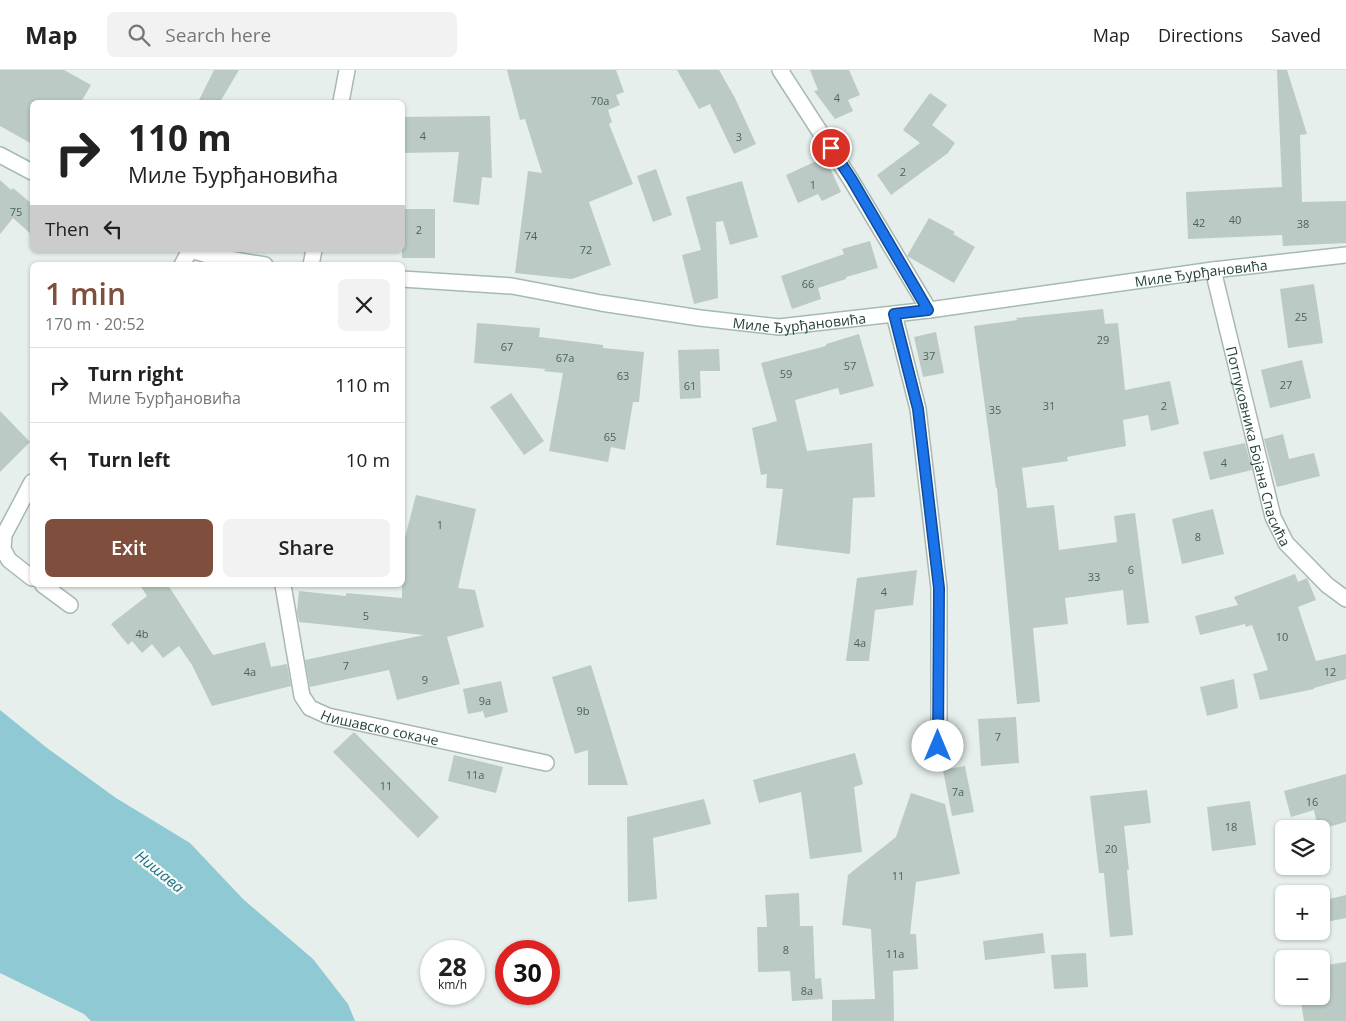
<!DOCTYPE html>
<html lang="en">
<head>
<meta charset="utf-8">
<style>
  :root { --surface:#fff; --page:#f2f2f2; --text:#222; --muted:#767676; --line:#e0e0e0; --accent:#804e3d }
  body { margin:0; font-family:"Open Sans",sans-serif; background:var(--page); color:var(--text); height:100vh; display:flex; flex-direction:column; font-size:19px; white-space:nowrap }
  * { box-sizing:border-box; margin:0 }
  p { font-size:16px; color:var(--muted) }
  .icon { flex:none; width:28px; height:28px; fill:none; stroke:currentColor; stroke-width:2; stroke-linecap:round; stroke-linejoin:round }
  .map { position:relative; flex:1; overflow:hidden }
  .drawer { position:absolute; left:30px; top:192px; width:375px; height:325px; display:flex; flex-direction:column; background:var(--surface); border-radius:8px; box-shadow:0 1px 4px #0004 }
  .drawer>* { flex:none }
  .hud { position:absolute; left:30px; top:30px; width:375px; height:152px; border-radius:8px; box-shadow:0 1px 4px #0004; background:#fff; color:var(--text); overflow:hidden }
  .buttons { position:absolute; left:1275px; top:750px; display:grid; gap:10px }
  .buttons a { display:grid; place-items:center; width:55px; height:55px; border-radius:8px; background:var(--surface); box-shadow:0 1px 4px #0004; font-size:25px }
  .speed { position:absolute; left:420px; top:870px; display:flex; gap:10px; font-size:25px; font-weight:700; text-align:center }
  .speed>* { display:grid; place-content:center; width:65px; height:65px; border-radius:50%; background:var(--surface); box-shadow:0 1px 4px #0004; line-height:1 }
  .speed small { font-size:12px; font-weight:400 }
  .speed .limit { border:8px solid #d22; background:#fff; color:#111 }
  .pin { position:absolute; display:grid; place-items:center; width:42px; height:42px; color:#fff; margin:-21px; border:2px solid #fff; border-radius:50%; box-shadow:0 1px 5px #0007 }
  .me { position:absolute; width:55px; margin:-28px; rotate:0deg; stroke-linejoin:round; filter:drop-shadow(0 0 4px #0008) }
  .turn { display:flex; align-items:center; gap:18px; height:105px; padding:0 15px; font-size:22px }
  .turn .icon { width:65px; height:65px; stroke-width:2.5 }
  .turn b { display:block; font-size:35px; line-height:42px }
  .then { display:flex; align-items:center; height:48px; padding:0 15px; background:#0003; gap:10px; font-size:19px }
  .round { display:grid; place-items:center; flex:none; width:52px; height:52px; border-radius:8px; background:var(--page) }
  .summary { display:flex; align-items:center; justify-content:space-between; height:85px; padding:0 15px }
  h1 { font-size:30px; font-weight:600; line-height:38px; color:var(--accent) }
  .button { display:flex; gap:10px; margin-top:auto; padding:10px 15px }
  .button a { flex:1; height:58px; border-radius:8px; background:var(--accent); color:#fff; font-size:20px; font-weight:600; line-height:58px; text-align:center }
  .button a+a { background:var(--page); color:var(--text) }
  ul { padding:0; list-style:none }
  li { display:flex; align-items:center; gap:15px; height:75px; padding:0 15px; border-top:1px solid var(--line) }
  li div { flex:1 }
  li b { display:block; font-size:19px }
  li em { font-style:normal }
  header { display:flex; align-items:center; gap:30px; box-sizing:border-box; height:70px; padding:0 25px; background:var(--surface); border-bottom:1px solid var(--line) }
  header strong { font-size:24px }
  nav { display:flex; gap:28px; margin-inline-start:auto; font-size:18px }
  .search { width:350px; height:45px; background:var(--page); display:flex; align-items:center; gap:12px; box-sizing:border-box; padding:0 18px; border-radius:8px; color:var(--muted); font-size:19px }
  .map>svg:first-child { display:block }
  .water { fill:#8ec9d4 }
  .building { fill:#bbcac4 }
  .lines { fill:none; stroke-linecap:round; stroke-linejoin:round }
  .street-casing { stroke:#a8b8b2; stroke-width:18 }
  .secondary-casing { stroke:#a4bbb3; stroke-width:18 }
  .street { stroke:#fff; stroke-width:15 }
  .secondary { stroke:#fff; stroke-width:15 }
  .route-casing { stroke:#114b97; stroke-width:12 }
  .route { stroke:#1a73e8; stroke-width:9 }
  .labels { text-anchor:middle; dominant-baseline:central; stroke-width:4.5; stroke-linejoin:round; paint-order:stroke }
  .number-label { font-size:11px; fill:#4a645c }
  .street-label { font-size:14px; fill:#24423a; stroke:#f7fbf9 }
  .water-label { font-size:15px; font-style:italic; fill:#1c6f80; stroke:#f7fbf9 }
</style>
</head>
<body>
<header>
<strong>Map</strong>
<div class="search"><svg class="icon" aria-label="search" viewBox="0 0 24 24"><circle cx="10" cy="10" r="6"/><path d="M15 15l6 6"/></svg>Search here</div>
<nav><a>Map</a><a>Directions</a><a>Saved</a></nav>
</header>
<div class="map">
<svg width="1346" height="951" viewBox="0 0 1346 951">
  <rect width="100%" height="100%" fill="#e6efeb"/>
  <path class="water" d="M 0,640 L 47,678 L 116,728 L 190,773 L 243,829 L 313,889 L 348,934 L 355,951 L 91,951 L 84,944 L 0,903 Z"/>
  <path class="building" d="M 0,0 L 64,0 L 91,15 L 81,32 L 32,32 L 32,74 L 0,56 Z
    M 214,0 L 239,0 L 220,32 L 198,32 Z
    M 507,0 L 616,0 L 624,22 L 616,25 L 620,35 L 608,40 L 612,52 L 609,54 L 633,114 L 589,132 L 611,195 L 572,209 L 515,203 L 528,101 L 542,103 L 525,49 L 520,50 Z
    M 677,0 L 719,0 L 735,28 L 756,74 L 734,84 L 710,34 L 699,39 Z
    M 810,0 L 849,0 L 860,25 L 848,30 L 853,41 L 835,49 L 814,21 L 818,20 Z
    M 1277,0 L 1287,0 L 1307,64 L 1300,65 L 1302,132 L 1346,131 L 1346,173 L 1283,176 L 1282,165 L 1188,169 L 1186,122 L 1282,117 Z
    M 930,23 L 947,35 L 932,55 L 955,73 L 948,83 L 891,125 L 877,105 L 920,73 L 903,60 Z
    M 490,46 L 492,108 L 482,107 L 479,135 L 453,132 L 459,82 L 402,83 L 402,47 Z
    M 825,87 L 841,122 L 822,131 L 818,124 L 798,133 L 786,105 Z
    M 656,99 L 672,145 L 653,152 L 637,106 Z
    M 0,110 L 11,120 L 13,118 L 32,134 L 32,165 L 13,148 L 0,164 Z
    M 742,111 L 758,167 L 730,175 L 723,151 L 716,152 L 718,228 L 694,234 L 682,185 L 701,180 L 686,127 Z
    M 402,139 L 435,139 L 435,188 L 402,188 Z
    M 929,148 L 955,162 L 953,164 L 975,177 L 954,213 L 907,186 Z
    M 870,171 L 878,198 L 846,207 L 846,209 L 818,218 L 821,229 L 792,239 L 781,206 L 844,184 L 842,179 Z
    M 1314,214 L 1323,273 L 1288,278 L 1280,219 Z
    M 1103,239 L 1105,254 L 1118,253 L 1125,320 L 1170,311 L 1179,354 L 1151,361 L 1148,345 L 1123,350 L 1126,376 L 1067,387 L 1068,391 L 1022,398 L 1027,438 L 1054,435 L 1059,480 L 1117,472 L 1114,446 L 1135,443 L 1149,553 L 1127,555 L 1123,520 L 1065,528 L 1068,554 L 1033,558 L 1040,632 L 1017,634 L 997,418 L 996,418 L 974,256 L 1018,250 L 1015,248 Z
    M 477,253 L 540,258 L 539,267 L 603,275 L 603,278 L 644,282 L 639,332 L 633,332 L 625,380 L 611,377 L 608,392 L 549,381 L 563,303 L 543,301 L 546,299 L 474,293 Z
    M 936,262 L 944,303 L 923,307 L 914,267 Z
    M 859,264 L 874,316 L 840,325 L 838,318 L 795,330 L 807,381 L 872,373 L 875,427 L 853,428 L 850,484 L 776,475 L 783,419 L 766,418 L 767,404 L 761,405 L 752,358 L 777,351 L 761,293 L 826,276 L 826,274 Z
    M 719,279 L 720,301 L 700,301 L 701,328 L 680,329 L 678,280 Z
    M 1302,290 L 1311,328 L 1270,338 L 1261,300 Z
    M 511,323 L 544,371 L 524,385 L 490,337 Z
    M 0,341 L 30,372 L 0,402 Z
    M 1283,364 L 1289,389 L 1314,383 L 1320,406 L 1277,417 L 1264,369 Z
    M 1245,373 L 1252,400 L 1210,410 L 1203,382 Z
    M 416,425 L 476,439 L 458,518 L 475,520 L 484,557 L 447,567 L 460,614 L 397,630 L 389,600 L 310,617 L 305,590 L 424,565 L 299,552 L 297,542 L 299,521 L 346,526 L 346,523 L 402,528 L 402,479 Z
    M 1213,439 L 1224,484 L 1182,494 L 1172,449 Z
    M 917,500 L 913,535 L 875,540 L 869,591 L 846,591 L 857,508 Z
    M 1295,504 L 1298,512 L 1307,508 L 1316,530 L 1298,537 L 1316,591 L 1346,584 L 1346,609 L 1314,618 L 1314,619 L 1260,630 L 1253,604 L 1268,600 L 1252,555 L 1246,557 L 1245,554 L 1200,565 L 1195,546 L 1238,535 L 1234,527 Z
    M 140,515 L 168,515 L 213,585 L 265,572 L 271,597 L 287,594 L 291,616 L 212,636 L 192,595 L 179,576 L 163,588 L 152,574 L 142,583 L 132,571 L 128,575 L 111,554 L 147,526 Z
    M 591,595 L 628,715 L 588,715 L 588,680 L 575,684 L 552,607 Z
    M 1234,609 L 1238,638 L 1207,646 L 1200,617 Z
    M 501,611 L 508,642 L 485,648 L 483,641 L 468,644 L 463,619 Z
    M 1016,647 L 1019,693 L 981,696 L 978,649 Z
    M 354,662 L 439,747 L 418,768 L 333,682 Z
    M 855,683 L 863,714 L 854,717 L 862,782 L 810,789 L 801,722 L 759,733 L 753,710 Z
    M 454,685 L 503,697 L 496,723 L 448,711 Z
    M 965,696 L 974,742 L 952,746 L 943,700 Z
    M 1346,704 L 1346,752 L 1321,759 L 1318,759 L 1314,740 L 1291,747 L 1284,721 Z
    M 1147,720 L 1151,753 L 1124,756 L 1129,800 L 1127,800 L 1133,865 L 1110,867 L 1104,803 L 1099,803 L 1090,726 Z
    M 911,723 L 945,734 L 960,804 L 916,812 L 910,864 L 916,864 L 918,899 L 893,901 L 894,951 L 832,951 L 832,930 L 875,929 L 871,859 L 842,855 L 848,805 L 896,767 Z
    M 704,729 L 711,754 L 653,768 L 657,829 L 628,832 L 627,747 Z
    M 1250,731 L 1256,775 L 1212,781 L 1207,737 Z
    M 799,823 L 800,856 L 813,856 L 815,909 L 821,908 L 823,929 L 792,931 L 790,901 L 758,902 L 757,857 L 767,857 L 765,825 Z
    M 1346,825 L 1346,848 L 1321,853 L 1321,831 Z
    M 1043,863 L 1045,883 L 985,890 L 983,871 Z
    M 1086,883 L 1088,917 L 1054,919 L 1051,885 Z
    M 1346,892 L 1346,951 L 1304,951 L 1300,926 L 1321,926 L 1321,896 Z"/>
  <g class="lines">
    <defs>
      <g id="street">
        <path d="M 780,0 L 851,110 L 929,240"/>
        <path d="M 341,32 L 347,0"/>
        <path d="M 182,195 L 190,180"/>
        <path d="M 311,195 L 314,180"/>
        <path id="s1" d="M 1213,200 L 1273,447 L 1286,473 L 1327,515 L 1346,529"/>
        <path d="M 894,244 L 918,339 L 939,518 L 939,676"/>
        <path d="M 32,412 L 4,465 L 3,479 L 9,490 L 32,508"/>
        <path d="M 43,515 L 70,535"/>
        <path id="s2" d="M 283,515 L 302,626 L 310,638 L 328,646 L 546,693"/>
      </g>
      <g id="secondary">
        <path d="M 0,85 L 32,102"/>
        <path d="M 191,180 L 211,186 L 265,195"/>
        <path id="s3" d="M 402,209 L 512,216 L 601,233 L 700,248 L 779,257 L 929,240 L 1213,200 L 1346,185"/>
      </g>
    </defs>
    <use href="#street" class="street-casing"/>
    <use href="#secondary" class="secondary-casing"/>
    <use href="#street" class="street"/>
    <use href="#secondary" class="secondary"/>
  </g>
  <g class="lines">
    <defs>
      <path id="route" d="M 831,78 L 852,110 L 928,240 L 894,244 L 918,339 L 939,518 L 938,676"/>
    </defs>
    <use href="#route" class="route-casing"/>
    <use href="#route" class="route"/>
  </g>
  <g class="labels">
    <g class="number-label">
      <text x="837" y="27">4</text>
      <text x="600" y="30">70a</text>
      <text x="423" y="65">4</text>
      <text x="739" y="66">3</text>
      <text x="903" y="101">2</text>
      <text x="813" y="114">1</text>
      <text x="16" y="141">75</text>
      <text x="1235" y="149">40</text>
      <text x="1199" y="152">42</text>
      <text x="1303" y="153">38</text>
      <text x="419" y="159">2</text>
      <text x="531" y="165">74</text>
      <text x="586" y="179">72</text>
      <text x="808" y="213">66</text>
      <text x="1301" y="246">25</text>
      <text x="1103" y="269">29</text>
      <text x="507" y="276">67</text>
      <text x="929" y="285">37</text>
      <text x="565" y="287">67a</text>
      <text x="850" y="295">57</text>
      <text x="786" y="303">59</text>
      <text x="623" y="305">63</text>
      <text x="1286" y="314">27</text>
      <text x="690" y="315">61</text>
      <text x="1049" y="335">31</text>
      <text x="1164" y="335">2</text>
      <text x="995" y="339">35</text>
      <text x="610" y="366">65</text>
      <text x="1224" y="392">4</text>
      <text x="440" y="454">1</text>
      <text x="1198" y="466">8</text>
      <text x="1131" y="499">6</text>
      <text x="1094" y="506">33</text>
      <text x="884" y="521">4</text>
      <text x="366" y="545">5</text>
      <text x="142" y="563">4b</text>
      <text x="1282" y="566">10</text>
      <text x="860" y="572">4a</text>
      <text x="346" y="595">7</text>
      <text x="250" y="601">4a</text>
      <text x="1330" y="601">12</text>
      <text x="425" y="609">9</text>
      <text x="485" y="630">9a</text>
      <text x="583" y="640">9b</text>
      <text x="998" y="666">7</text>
      <text x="475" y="704">11a</text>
      <text x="386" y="715">11</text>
      <text x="958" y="721">7a</text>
      <text x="1312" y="731">16</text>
      <text x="1231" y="756">18</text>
      <text x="1111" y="778">20</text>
      <text x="898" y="805">11</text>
      <text x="786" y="879">8</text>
      <text x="895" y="883">11a</text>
      <text x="807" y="920">8a</text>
    </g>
    <g class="street-label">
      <text stroke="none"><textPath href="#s3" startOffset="806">Миле Ђурђановића</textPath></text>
      <text stroke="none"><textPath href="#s3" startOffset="401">Миле Ђурђановића</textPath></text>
      <text stroke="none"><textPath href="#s1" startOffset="182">Потпуковника Бојана Спасића</textPath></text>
      <text stroke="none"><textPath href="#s2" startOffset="200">Нишавско сокаче</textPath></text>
    </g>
    <g class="water-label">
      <text transform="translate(160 801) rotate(39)">Нишава</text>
    </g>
  </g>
</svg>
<div class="buttons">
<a><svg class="icon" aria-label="layers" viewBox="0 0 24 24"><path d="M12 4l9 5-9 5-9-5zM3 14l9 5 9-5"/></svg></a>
<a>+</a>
<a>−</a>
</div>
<div class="speed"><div>28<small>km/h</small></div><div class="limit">30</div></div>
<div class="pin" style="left:831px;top:78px;background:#d93025"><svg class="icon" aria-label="arrive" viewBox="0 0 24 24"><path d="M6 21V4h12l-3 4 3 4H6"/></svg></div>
<svg class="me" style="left:938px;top:676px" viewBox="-20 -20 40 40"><circle r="19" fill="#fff"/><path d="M0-13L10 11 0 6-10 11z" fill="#1a73e8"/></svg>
<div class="hud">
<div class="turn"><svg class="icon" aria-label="right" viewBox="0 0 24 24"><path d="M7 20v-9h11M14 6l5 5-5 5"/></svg><div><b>110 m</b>Миле Ђурђановића</div></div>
<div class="then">Then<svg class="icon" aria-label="left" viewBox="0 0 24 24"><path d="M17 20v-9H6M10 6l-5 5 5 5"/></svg></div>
</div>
<section class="drawer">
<div class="summary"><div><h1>1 min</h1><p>170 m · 20:52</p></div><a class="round"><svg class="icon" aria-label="close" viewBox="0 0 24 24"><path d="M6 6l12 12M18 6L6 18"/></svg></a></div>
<ul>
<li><svg class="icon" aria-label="right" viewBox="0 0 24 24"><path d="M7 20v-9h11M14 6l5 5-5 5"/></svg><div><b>Turn right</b><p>Миле Ђурђановића</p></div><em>110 m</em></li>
<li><svg class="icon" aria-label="left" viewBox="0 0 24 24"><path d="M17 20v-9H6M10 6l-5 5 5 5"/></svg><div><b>Turn left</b></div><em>10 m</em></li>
</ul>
<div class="button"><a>Exit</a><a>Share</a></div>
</section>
</div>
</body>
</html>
